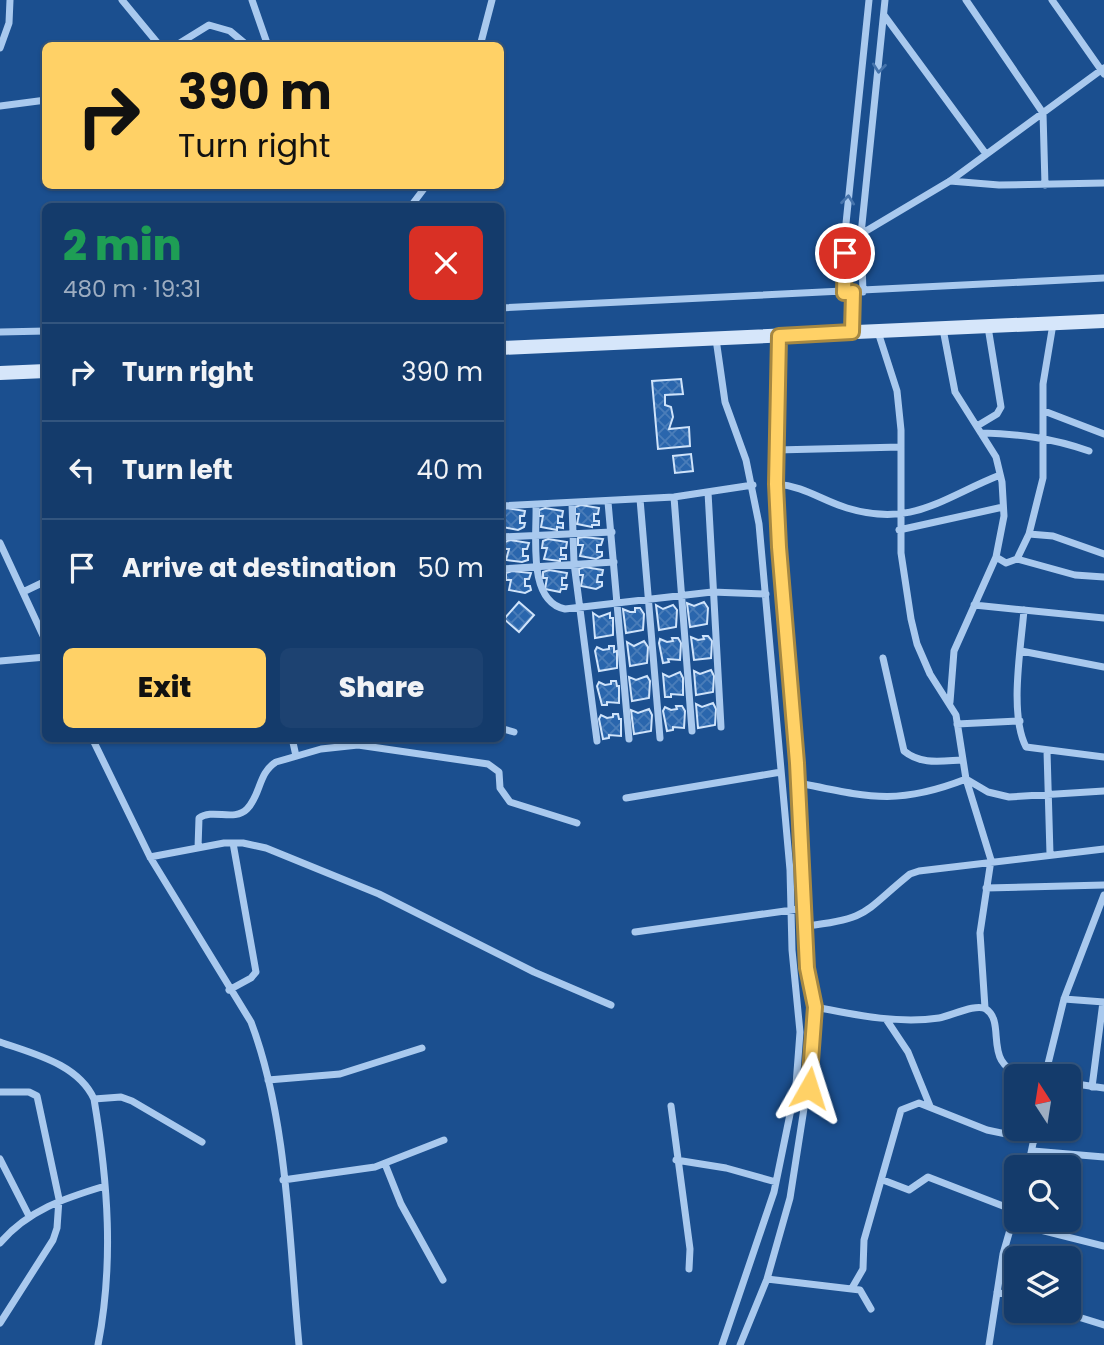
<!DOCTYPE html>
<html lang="en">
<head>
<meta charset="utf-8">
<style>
  :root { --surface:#143b6b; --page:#1d4271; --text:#f1f3f6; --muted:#9dadc1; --line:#33557e; --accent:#ffd166 }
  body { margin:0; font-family:Poppins,sans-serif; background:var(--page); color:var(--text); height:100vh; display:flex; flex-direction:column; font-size:26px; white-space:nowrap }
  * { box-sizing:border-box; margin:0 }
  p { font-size:23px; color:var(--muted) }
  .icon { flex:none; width:38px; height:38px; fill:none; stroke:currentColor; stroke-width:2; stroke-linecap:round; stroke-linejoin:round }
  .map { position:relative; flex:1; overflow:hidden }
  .side { position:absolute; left:42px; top:203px; width:462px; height:539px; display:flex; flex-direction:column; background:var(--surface); border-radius:10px; box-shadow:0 2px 5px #0004,0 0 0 2px var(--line) }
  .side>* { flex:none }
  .top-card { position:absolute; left:42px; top:42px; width:462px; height:147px; border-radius:10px; box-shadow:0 2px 5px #0004,0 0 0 2px var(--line); background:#ffd166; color:#111; overflow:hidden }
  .needle { width:46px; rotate:348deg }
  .buttons { position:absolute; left:1004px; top:1064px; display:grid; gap:14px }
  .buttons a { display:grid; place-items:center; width:77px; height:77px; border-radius:10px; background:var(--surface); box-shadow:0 2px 5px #0004,0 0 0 2px var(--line); font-size:35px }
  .pin { position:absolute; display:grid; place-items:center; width:60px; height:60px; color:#fff; margin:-30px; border:4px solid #fff; border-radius:50%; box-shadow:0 2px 7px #0007 }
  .me { position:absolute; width:77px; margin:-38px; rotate:6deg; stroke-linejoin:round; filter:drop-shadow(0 0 5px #0008) }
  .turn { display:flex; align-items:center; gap:24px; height:147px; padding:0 21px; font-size:32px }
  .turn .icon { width:91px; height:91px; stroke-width:2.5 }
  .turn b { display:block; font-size:49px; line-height:60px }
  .round { display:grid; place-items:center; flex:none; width:74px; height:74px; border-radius:10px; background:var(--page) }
  .overview { display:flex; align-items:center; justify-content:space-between; height:119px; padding:0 21px }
  h1 { font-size:42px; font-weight:800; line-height:52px; color:#1e9e55 }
  .cta { display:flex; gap:14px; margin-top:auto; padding:14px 21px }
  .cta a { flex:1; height:80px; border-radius:10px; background:var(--accent); color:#111; font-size:28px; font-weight:800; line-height:80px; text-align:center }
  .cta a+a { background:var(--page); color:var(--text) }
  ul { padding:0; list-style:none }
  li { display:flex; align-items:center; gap:21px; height:98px; padding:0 21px; border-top:2px solid var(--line) }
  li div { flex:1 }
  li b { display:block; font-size:26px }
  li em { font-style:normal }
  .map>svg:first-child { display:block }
  .building { fill:url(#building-cross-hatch); stroke:#cfe3fa; stroke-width:2 }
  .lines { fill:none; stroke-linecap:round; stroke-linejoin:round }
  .street { stroke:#a9c9ee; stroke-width:7 }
  .secondary { stroke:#d6e6fa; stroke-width:14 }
  .oneway { stroke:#4674ac }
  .route-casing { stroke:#a68842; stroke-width:18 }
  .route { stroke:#ffd166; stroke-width:12 }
</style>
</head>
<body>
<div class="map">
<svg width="1104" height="1345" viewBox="0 0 1104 1345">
  <defs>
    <pattern id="building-cross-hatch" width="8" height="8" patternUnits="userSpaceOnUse" patternTransform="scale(1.75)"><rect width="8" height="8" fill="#2a66ad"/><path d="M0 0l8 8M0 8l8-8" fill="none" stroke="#4a7db9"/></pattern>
  </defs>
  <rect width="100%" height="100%" fill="#1b4f8f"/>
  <path class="building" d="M 681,379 L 683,394 L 665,395 L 665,405 L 671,407 L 673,417 L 669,429 L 689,427 L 690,446 L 658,449 L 652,381 Z
    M 691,454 L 693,471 L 675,473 L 673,456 Z
    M 581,505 L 599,508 L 598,514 L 594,514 L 594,521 L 599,521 L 599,525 L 592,525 L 592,527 L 577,524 L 579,514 L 575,514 L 575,507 Z
    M 507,508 L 525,511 L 524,516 L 520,516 L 520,523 L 525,523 L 524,527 L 518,530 L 503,527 L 505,516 L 501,516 L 501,510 Z
    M 545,508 L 563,511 L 562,517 L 558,516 L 558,523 L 563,523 L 563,528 L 557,527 L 557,530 L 541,527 L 543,516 L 539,516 L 539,510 Z
    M 584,537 L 603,539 L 601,545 L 597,545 L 597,552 L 602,552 L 602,556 L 596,559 L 580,556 L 583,545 L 578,545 L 578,538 Z
    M 548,539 L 567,542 L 566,548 L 561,548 L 561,555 L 566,555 L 566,559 L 560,559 L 560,561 L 544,559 L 547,548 L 542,548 L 543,541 Z
    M 510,540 L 529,543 L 527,549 L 523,549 L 523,556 L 528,556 L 528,560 L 522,562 L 506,560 L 509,549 L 504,549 L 505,542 Z
    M 585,567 L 603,570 L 602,575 L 598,575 L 597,582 L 602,582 L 602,586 L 596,589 L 581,586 L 583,575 L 579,575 L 579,569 Z
    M 549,570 L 567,573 L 566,578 L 562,578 L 562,585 L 567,585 L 566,589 L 561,589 L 560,592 L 545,589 L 547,578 L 543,578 L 543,572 Z
    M 512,571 L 531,573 L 529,579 L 525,579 L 525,586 L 530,586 L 531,590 L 525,593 L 509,590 L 511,580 L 506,580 L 506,573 Z
    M 519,602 L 534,615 L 519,632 L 504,619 Z
    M 704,602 L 708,608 L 707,624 L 690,627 L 687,603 L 694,606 Z
    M 656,605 L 663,609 L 673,605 L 677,610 L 676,627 L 659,630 Z
    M 635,608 L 640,608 L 644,614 L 643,630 L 626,633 L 623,609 L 630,612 L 635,612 Z
    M 593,613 L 599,617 L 610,613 L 610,618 L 613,618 L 613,635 L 595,638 Z
    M 703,636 L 708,636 L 712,641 L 711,658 L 694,660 L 691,637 L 698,640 L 704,639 Z
    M 672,638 L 678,638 L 681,643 L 680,660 L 668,659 L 669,662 L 663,663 L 659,643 L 660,639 L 667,642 L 673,641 Z
    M 644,641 L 648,647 L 647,663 L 630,666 L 627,642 L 634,646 Z
    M 609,646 L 614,646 L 614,652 L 617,651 L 617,668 L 599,671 L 595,651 L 597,647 L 603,650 L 609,649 Z
    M 711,670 L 714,676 L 713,692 L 696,695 L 694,671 L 700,674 Z
    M 680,672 L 683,678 L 683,695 L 671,694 L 671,697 L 665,697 L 663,674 L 669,677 Z
    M 647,676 L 650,681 L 649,698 L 632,701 L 629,677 L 636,680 Z
    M 611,681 L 616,681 L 617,686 L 619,686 L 619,703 L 607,702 L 607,705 L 602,705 L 597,686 L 599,682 L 605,685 L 611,684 Z
    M 713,703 L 716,709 L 715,725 L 698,728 L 696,704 L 702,707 Z
    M 676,706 L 682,706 L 685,711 L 684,728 L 673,727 L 673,730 L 667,731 L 663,711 L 665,707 L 671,710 L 677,709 Z
    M 649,709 L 652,715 L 651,731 L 634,734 L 631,710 L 638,713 Z
    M 613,714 L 618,714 L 619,719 L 621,719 L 621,736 L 609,735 L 609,738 L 603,739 L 599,719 L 601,715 L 607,718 L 613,717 Z"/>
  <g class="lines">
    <path class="street" d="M 122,0 L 160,46
      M 252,0 L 268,46
      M 966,0 L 1043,113 L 1045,185
      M 1052,0 L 1104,74
      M 884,15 L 986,154
      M 175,46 L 209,25 L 230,31 L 248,46
      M 480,46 L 492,0
      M 0,48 L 9,23 L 10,0
      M 0,106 L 46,100
      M 950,181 L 999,185 L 1104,183
      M 411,206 L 426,186
      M 861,234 L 950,181 L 1104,68
      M 863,292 L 861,234 L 885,0
      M 844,293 L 845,233 L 869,0
      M 500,308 L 1104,278
      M 943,329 L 955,392 L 996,457 L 1002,482 L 1004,516 L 996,557 L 954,651 L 950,702
      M 0,332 L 46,331
      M 852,332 L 853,292
      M 878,332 L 897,391 L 901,430 L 901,553 L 911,619 L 917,644 L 930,674 L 956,715 L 966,779 L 991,860 L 980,933 L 985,1008
      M 716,339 L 725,402 L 746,460 L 759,524 L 790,870 L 792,950 L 800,1032 L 796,1085 L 774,1192 L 722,1345
      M 1044,411 L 1104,434
      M 977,426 L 997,414 L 1001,407 L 988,327
      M 981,433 C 1020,434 1052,438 1089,451
      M 776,450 L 901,447
      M 776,484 C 804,486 821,500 847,508 C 912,528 942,498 1000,475
      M 708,492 L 721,727
      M 674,497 L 692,731
      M 640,499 L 660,738
      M 608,502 L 629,739
      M 572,504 L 574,563 L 597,741
      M 500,506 L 674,497 L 753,485
      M 536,506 C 537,536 527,601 565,609 L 712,592 L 766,594
      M 899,530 L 1003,507
      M 1029,534 L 1053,536 L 1104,554
      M 500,537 L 612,532
      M 0,543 L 46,642
      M 996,557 L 1006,563 L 1017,559 L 1029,534 L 1043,478 L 1043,384 L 1053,324
      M 1017,559 L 1075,575 L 1104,577
      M 500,569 L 614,562
      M 23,592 L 46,581
      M 974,605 L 1104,618
      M 1024,610 C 1021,647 1009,714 1026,747 L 1104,757
      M 1021,651 L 1104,667
      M 883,658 L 904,751 C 921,765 941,761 962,760
      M 0,661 L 46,657
      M 957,724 L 1020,721
      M 500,728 L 514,732
      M 92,738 L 150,857 L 251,1022 C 288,1120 289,1241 299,1345
      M 292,738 L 296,756
      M 1047,751 L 1050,854
      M 799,783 C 868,797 897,806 966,779 L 988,792 L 1009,797 L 1104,791
      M 626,798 L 781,772
      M 198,848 L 199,818 C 213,808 234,822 247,809 C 261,795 258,773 276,762 L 321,749 L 358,745 L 488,764 L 499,772 L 500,788 L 510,802 L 577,823
      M 150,857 L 224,843 L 243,843 L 266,848 L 379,894 L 534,972 L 611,1005
      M 986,888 L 1104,885
      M 806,926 C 870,919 863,912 910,874 L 919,871 L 1104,849
      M 635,932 L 806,908
      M 229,990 L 251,978 L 256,972 L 233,843
      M 1064,999 L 1104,1002
      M 815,1007 C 856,1015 898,1024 939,1018 C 951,1016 976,1003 986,1009 C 1008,1024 979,1067 1028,1076
      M 886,1019 L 908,1052 L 930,1106
      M 0,1042 C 34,1054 78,1064 94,1099 C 108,1182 114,1263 98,1345
      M 1045,1076 L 1064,999 L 1104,895
      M 268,1080 L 340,1074 L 422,1048
      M 1069,1083 L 1104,1088
      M 1092,1087 L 1103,1002
      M 0,1092 L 29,1092 L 37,1096 L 59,1199 L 57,1228 L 53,1240 L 0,1323
      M 94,1099 L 121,1097 L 132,1101 L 202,1142
      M 671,1106 L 690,1249 L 689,1269
      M 1033,1151 L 1104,1157
      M 0,1159 L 29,1216
      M 676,1160 L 726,1168 L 776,1182
      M 385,1164 L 401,1204 L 443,1280
      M 1028,1167 L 1036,1129
      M 283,1180 L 375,1167 L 444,1140
      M 883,1180 L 909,1190 L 928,1177 L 1016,1211
      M 1012,1223 L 1104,1246
      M 0,1243 C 28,1210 65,1198 105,1186
      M 767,1279 L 860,1290 L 871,1309
      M 852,1288 L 863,1269 L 864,1240 L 901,1110 L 919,1103 L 987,1130 L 1035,1140
      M 997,1292 L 1017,1298
      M 1059,1311 L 1104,1325
      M 740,1345 L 767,1279 L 790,1198 L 815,1038 L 815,1007 L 807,968 L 798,763 L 776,484 L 779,336
      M 989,1345 L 1003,1254 L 1016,1209"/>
    <path class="secondary" d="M 500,348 L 1104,321
      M 0,373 L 46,371"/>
  </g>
  <defs><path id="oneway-chevron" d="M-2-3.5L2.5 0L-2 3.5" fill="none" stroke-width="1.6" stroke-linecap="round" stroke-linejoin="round" transform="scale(1.75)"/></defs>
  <g class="oneway">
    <use href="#oneway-chevron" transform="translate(879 68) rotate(96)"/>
    <use href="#oneway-chevron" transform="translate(848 200) rotate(-84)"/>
  </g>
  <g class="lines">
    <defs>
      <path id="route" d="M 809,1088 L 815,1007 L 807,968 L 797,763 L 779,547 L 776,484 L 779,336 L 852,332 L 853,292 L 844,293 L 845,253"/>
    </defs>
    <use href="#route" class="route-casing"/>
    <use href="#route" class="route"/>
  </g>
</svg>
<div class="buttons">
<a><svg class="needle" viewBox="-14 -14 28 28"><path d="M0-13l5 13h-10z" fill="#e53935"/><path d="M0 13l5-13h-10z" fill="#9dadc1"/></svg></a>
<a><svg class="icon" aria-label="search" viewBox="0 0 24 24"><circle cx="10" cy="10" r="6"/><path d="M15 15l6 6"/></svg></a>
<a><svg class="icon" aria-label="layers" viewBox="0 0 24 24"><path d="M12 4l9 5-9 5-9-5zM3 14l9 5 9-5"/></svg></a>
</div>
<div class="pin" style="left:845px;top:253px;background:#d93025"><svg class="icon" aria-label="arrive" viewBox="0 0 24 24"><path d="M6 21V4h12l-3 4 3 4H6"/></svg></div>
<svg class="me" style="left:809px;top:1088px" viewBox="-20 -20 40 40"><path d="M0-17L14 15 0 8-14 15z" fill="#ffd166" stroke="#fff" stroke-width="4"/></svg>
<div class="top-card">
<div class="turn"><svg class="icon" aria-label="right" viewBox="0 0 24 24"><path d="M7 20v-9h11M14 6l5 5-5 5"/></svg><div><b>390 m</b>Turn right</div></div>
</div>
<section class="side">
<div class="overview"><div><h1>2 min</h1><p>480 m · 19:31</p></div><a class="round" style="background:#d93025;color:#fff"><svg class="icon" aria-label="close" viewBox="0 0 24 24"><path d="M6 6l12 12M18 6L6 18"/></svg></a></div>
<ul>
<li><svg class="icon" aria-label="right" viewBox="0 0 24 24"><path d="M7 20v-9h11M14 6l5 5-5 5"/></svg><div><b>Turn right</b></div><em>390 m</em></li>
<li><svg class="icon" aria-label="left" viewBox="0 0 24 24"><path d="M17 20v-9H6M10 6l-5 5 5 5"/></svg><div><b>Turn left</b></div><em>40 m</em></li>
<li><svg class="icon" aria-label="arrive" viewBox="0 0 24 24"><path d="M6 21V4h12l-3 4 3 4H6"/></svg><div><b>Arrive at destination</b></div><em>50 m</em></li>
</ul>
<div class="cta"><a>Exit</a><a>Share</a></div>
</section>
</div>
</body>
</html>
